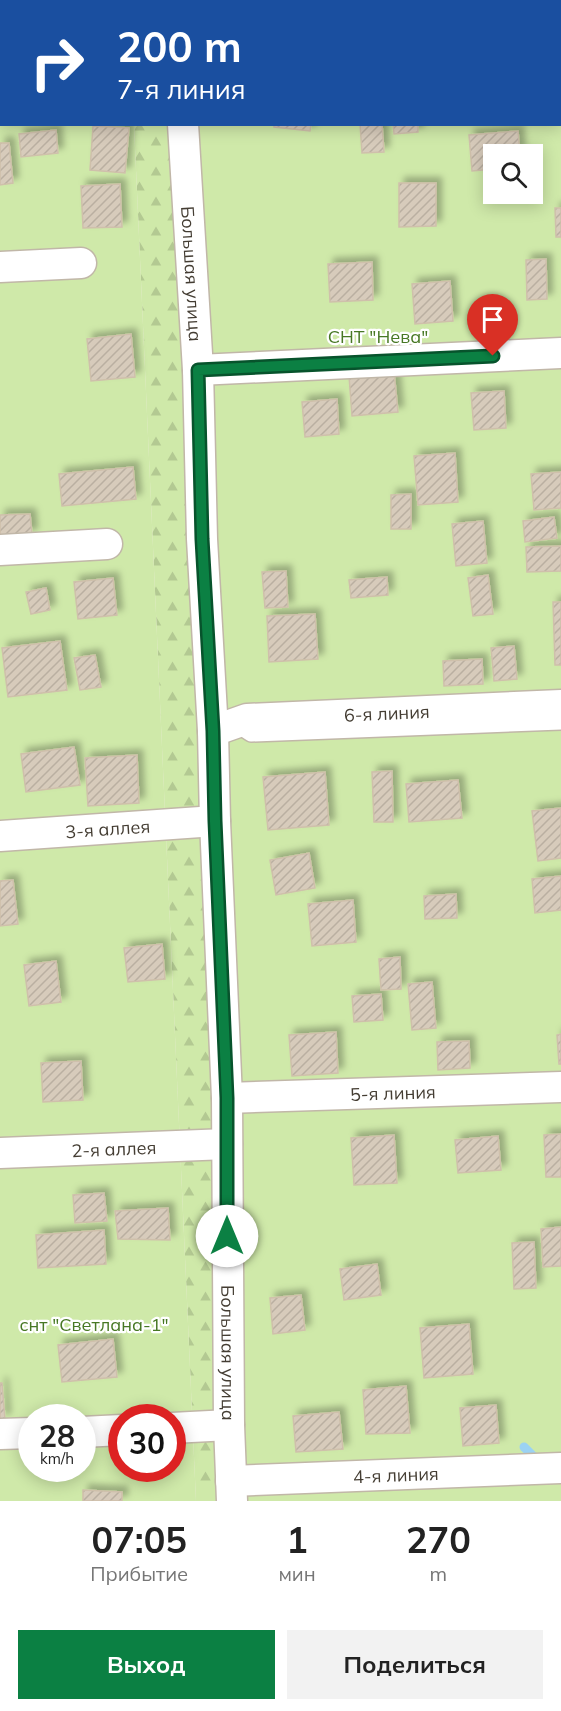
<!DOCTYPE html>
<html lang="ru">
<head>
<meta charset="utf-8">
<style>
  :root { --surface:#fff; --page:#f2f2f2; --text:#222; --muted:#767676; --accent:#0b8043 }
  body { margin:0; font-family:Mulish,sans-serif; background:var(--page); color:var(--text); height:100vh; display:flex; flex-direction:column; font-size:22px; white-space:nowrap }
  * { box-sizing:border-box; margin:0 }
  p { font-size:20px; color:var(--muted) }
  .icon { flex:none; width:33px; height:33px; fill:none; stroke:currentColor; stroke-width:2; stroke-linecap:round; stroke-linejoin:round }
  .map { position:relative; height:1501px; overflow:hidden }
  .panel { display:flex; flex-direction:column; background:var(--surface); flex:1 }
  .panel>* { flex:none }
  .banner { position:absolute; left:0px; top:0px; width:561px; height:126px; box-shadow:0 3px 15px #0003; background:#1a4fa0; color:#fff; overflow:hidden }
  .controls { position:absolute; left:483px; top:144px; display:grid; gap:12px }
  .controls a { display:grid; place-items:center; width:60px; height:60px; border-radius:0px; background:var(--surface); box-shadow:0 3px 15px #0003; font-size:30px }
  .speed { position:absolute; left:18px; top:1404px; display:flex; gap:12px; font-size:30px; font-weight:700; text-align:center }
  .speed>* { display:grid; place-content:center; width:78px; height:78px; border-radius:50%; background:var(--surface); box-shadow:0 3px 15px #0003; line-height:1 }
  .speed small { font-size:15px; font-weight:400 }
  .speed .limit { border:9px solid #d22; background:#fff; color:#111 }
  .pin { position:absolute; display:grid; place-items:center; width:51px; height:51px; color:#fff; margin:-62px -26px; border-radius:50% 50% 50% 0; rotate:-45deg; box-shadow:0 0 6px #0007 }
  .pin .icon { rotate:45deg }
  .me { position:absolute; width:66px; margin:-33px; rotate:0deg; stroke-linejoin:round; filter:drop-shadow(0 0 4px #0008) }
  .turn { display:flex; align-items:center; gap:21px; height:126px; padding:0 18px; font-size:27px }
  .turn .icon { width:78px; height:78px; stroke-width:2.5 }
  .turn b { display:block; font-size:42px; line-height:51px }
  .eta { display:flex; justify-content:space-evenly; align-items:center; height:102px; text-align:center }
  .eta b { font-size:36px; font-weight:700; line-height:42px }
  .cta { display:flex; gap:12px; margin-top:auto; padding:12px 18px }
  .cta a { flex:1; height:69px; border-radius:0px; background:var(--accent); color:#fff; font-size:24px; font-weight:700; line-height:69px; text-align:center }
  .cta a+a { background:var(--page); color:var(--text) }
  .map>svg:first-child { display:block }
  .forest { fill:url(#forest-firs) }
  .garden { fill:#cfe9a9; fill-rule:evenodd }
  .lines { fill:none; stroke-linecap:round; stroke-linejoin:round }
  .stream { stroke:#9bd2f3; stroke-width:9 }
  .building { fill:url(#building-hatch); stroke:#cfc0ab; stroke-width:1.5; filter:url(#shadow) }
  .lane-casing { stroke:#c1b7a8; stroke-width:18 }
  .street-casing { stroke:#c1b7a8; stroke-width:33 }
  .lane { stroke:#fff; stroke-width:15 }
  .street { stroke:#fff; stroke-width:30 }
  .route-casing { stroke:#07532c; stroke-width:15 }
  .route { stroke:#0b8043; stroke-width:10 }
  .labels { text-anchor:middle; dominant-baseline:central; stroke-width:4.5; stroke-linejoin:round; paint-order:stroke }
  .street-label { font-size:18px; fill:#443d33; stroke:#fff }
  .park-label { font-size:18px; fill:#477824; stroke:#fff }
</style>
</head>
<body>
<div class="map">
<svg width="561" height="1501" viewBox="0 0 561 1501">
  <defs>
    <pattern id="forest-firs" width="22" height="20" patternUnits="userSpaceOnUse" patternTransform="scale(1.5)"><rect width="22" height="20" fill="#cfe9a9"/><path d="M5 1l3.5 6h-7zM16 11l3.5 6h-7z" fill="#b3c992"/></pattern>
    <pattern id="building-hatch" width="6" height="6" patternUnits="userSpaceOnUse" patternTransform="scale(1.5)"><rect width="6" height="6" fill="#d7cbbb"/><path d="M-1 1l2-2M0 6l6-6M5 7l2-2" fill="none" stroke="#baafa1"/></pattern>
    <filter id="shadow"><feDropShadow dx="5.5" dy="-5.5" stdDeviation="3" flood-color="#0004"/></filter>
  </defs>
  <rect width="100%" height="100%" fill="#f2ede3"/>
  <path class="forest" d="M 134,125 L 183,125 L 232,1501 L 196,1501 Z"/>
  <path class="garden" d="M 0,0 L 128,0 L 128,2 L 2,2 L 2,124 L 134,125 L 196,1501 L 0,1501 ZM 32,1418 L 82,1418 L 82,1468 L 32,1468 ZM 122,1418 L 172,1418 L 172,1468 L 122,1468 Z
    M 175,0 L 561,0 L 561,1501 L 232,1501 L 183,125 L 560,124 L 560,2 L 175,2 ZM 494,154 L 532,154 L 532,194 L 494,194 Z"/>
  <g class="lines">
    <path class="stream" d="M 524,1447 L 539,1462"/>
  </g>
  <path class="building" d="M 274,124 L 311,124 L 310,131 L 274,127 Z
    M 360,124 L 382,124 L 384,152 L 362,153 Z
    M 393,124 L 418,124 L 418,132 L 394,134 Z
    M 93,126 L 129,128 L 125,173 L 90,170 Z
    M 56,130 L 58,153 L 21,157 L 19,134 Z
    M 518,131 L 520,154 L 494,154 L 494,169 L 472,171 L 469,135 Z
    M 0,143 L 9,143 L 13,183 L 0,185 Z
    M 399,183 L 436,183 L 436,226 L 399,227 Z
    M 120,184 L 122,227 L 83,228 L 81,186 Z
    M 555,208 L 561,208 L 561,237 L 556,237 Z
    M 546,259 L 547,299 L 527,300 L 526,260 Z
    M 372,262 L 373,300 L 330,302 L 328,264 Z
    M 450,281 L 453,321 L 415,324 L 412,284 Z
    M 131,334 L 135,377 L 91,381 L 87,339 Z
    M 394,372 L 398,412 L 352,416 L 349,376 Z
    M 504,391 L 506,428 L 474,430 L 471,393 Z
    M 337,399 L 339,434 L 305,437 L 302,402 Z
    M 455,453 L 458,502 L 418,505 L 414,456 Z
    M 133,467 L 136,499 L 62,506 L 59,474 Z
    M 561,472 L 561,508 L 534,510 L 531,474 Z
    M 411,494 L 411,529 L 391,529 L 391,495 Z
    M 30,514 L 32,534 L 0,536 L 0,515 Z
    M 554,517 L 557,538 L 525,542 L 523,521 Z
    M 483,521 L 487,563 L 456,566 L 452,524 Z
    M 561,546 L 561,571 L 527,572 L 526,547 Z
    M 286,571 L 288,607 L 265,608 L 262,572 Z
    M 488,575 L 493,614 L 473,616 L 468,578 Z
    M 387,577 L 388,595 L 351,598 L 349,580 Z
    M 113,578 L 117,615 L 78,619 L 74,582 Z
    M 46,588 L 50,610 L 31,614 L 26,592 Z
    M 553,602 L 561,602 L 561,665 L 555,665 Z
    M 315,614 L 318,659 L 269,662 L 267,616 Z
    M 60,641 L 67,690 L 8,697 L 2,648 Z
    M 514,646 L 517,679 L 494,681 L 491,648 Z
    M 95,655 L 101,687 L 80,690 L 74,658 Z
    M 482,659 L 483,684 L 444,686 L 443,661 Z
    M 74,747 L 80,785 L 26,792 L 21,754 Z
    M 137,755 L 139,803 L 88,806 L 85,758 Z
    M 392,771 L 393,822 L 374,822 L 372,772 Z
    M 325,772 L 329,825 L 268,830 L 263,777 Z
    M 458,780 L 462,818 L 409,822 L 406,784 Z
    M 561,808 L 561,858 L 538,861 L 532,811 Z
    M 309,853 L 315,888 L 276,895 L 270,860 Z
    M 561,876 L 561,910 L 535,913 L 532,879 Z
    M 13,880 L 18,924 L 0,926 L 0,881 Z
    M 456,894 L 457,918 L 425,919 L 424,896 Z
    M 353,900 L 356,942 L 312,946 L 308,904 Z
    M 162,944 L 165,979 L 128,982 L 124,948 Z
    M 400,957 L 401,989 L 381,990 L 379,959 Z
    M 56,961 L 61,1002 L 29,1006 L 24,965 Z
    M 432,982 L 436,1028 L 412,1030 L 408,984 Z
    M 381,994 L 383,1020 L 354,1022 L 352,996 Z
    M 336,1032 L 338,1073 L 292,1076 L 289,1035 Z
    M 561,1034 L 561,1064 L 559,1064 L 557,1035 Z
    M 469,1041 L 470,1068 L 438,1070 L 437,1042 Z
    M 81,1061 L 83,1100 L 43,1102 L 41,1063 Z
    M 561,1134 L 561,1177 L 546,1177 L 544,1135 Z
    M 394,1135 L 397,1183 L 354,1185 L 351,1138 Z
    M 498,1136 L 501,1170 L 458,1173 L 455,1140 Z
    M 104,1193 L 107,1221 L 75,1223 L 73,1195 Z
    M 168,1208 L 170,1240 L 118,1239 L 115,1211 Z
    M 561,1227 L 561,1266 L 543,1267 L 541,1229 Z
    M 104,1230 L 106,1264 L 38,1268 L 36,1235 Z
    M 534,1242 L 536,1288 L 514,1289 L 512,1243 Z
    M 377,1264 L 381,1295 L 344,1300 L 340,1269 Z
    M 301,1295 L 305,1330 L 273,1334 L 270,1298 Z
    M 469,1324 L 473,1374 L 424,1378 L 420,1328 Z
    M 113,1339 L 117,1377 L 62,1382 L 58,1345 Z
    M 0,1383 L 2,1383 L 5,1419 L 0,1419 Z
    M 406,1386 L 410,1433 L 366,1434 L 363,1390 Z
    M 496,1405 L 499,1443 L 463,1446 L 460,1408 Z
    M 339,1412 L 343,1449 L 296,1452 L 293,1416 Z
    M 83,1490 L 122,1492 L 122,1501 L 83,1501 Z"/>
  <g class="lines">
    <defs>
      <path id="lane" d="M 234,723 L 251,734 L 561,722"/>
      <g id="street">
        <path d="M 175,0 L 175,2"/>
        <path id="s1" d="M 183,124 L 198,370 L 202,539 L 213,731 L 215,821 L 227,1098 L 229,1425 L 232,1501"/>
        <path d="M 0,267 L 81,263"/>
        <path d="M 198,370 L 561,353"/>
        <path d="M 0,550 L 107,544"/>
        <path id="s2" d="M 213,731 L 247,719 L 561,705"/>
        <path id="s3" d="M 0,836 L 215,821"/>
        <path id="s4" d="M 227,1098 L 561,1087"/>
        <path id="s5" d="M 0,1153 L 227,1144"/>
        <path d="M 172,1428 L 229,1425"/>
        <path d="M 82,1432 L 122,1430"/>
        <path d="M 0,1434 L 32,1433"/>
        <path id="s6" d="M 231,1481 L 561,1468"/>
      </g>
    </defs>
    <use href="#lane" class="lane-casing"/>
    <use href="#street" class="street-casing"/>
    <use href="#lane" class="lane"/>
    <use href="#street" class="street"/>
  </g>
  <g class="lines">
    <defs>
      <path id="route" d="M 227,1236 L 227,1098 L 215,821 L 213,731 L 202,539 L 198,370 L 493,356"/>
    </defs>
    <use href="#route" class="route-casing"/>
    <use href="#route" class="route"/>
  </g>
  <g class="labels">
    <g class="street-label">
      <text stroke="none"><textPath href="#s1" startOffset="150">Большая улица</textPath></text>
      <text stroke="none"><textPath href="#s2" startOffset="176">6-я линия</textPath></text>
      <text stroke="none"><textPath href="#s3" startOffset="108">3-я аллея</textPath></text>
      <text stroke="none"><textPath href="#s4" startOffset="166">5-я линия</textPath></text>
      <text stroke="none"><textPath href="#s5" startOffset="114">2-я аллея</textPath></text>
      <text stroke="none"><textPath href="#s1" startOffset="1230">Большая улица</textPath></text>
      <text stroke="none"><textPath href="#s6" startOffset="165">4-я линия</textPath></text>
    </g>
    <g class="park-label">
      <text x="378" y="336">СНТ "Нева"</text>
      <text x="94" y="1324">снт "Светлана-1"</text>
    </g>
  </g>
</svg>
<div class="controls">
<a><svg class="icon" aria-label="search" viewBox="0 0 24 24"><circle cx="10" cy="10" r="6"/><path d="M15 15l6 6"/></svg></a>
</div>
<div class="speed"><div>28<small>km/h</small></div><div class="limit">30</div></div>
<div class="pin" style="left:493px;top:356px;background:#d93025"><svg class="icon" aria-label="arrive" viewBox="0 0 24 24"><path d="M6 21V4h12l-3 4 3 4H6"/></svg></div>
<svg class="me" style="left:227px;top:1236px" viewBox="-20 -20 40 40"><circle r="19" fill="#fff"/><path d="M0-13L10 11 0 6-10 11z" fill="#0b8043"/></svg>
<div class="banner">
<div class="turn"><svg class="icon" aria-label="right" viewBox="0 0 24 24"><path d="M7 20v-9h11M14 6l5 5-5 5"/></svg><div><b>200 m</b>7-я линия</div></div>
</div>
</div>
<section class="panel">
<div class="eta">
<div><b>07:05</b><p>Прибытие</p></div>
<div><b>1</b><p>мин</p></div>
<div><b>270</b><p>m</p></div>
</div>
<div class="cta"><a>Выход</a><a>Поделиться</a></div>
</section>
</body>
</html>
